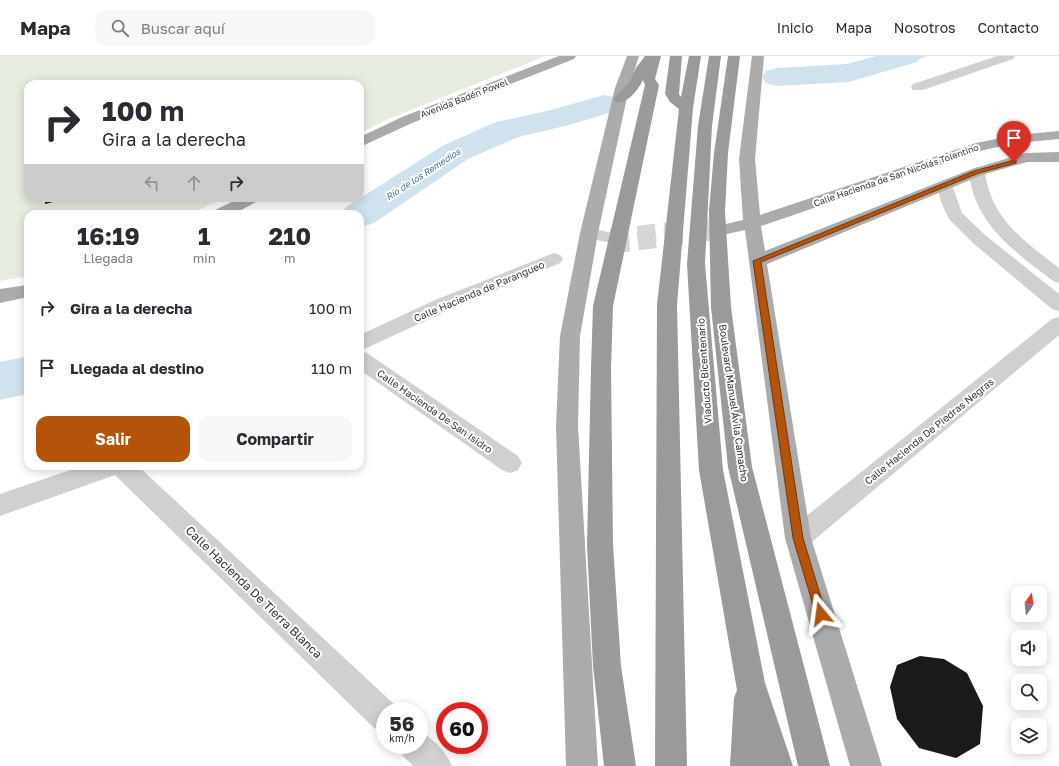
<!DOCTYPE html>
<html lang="es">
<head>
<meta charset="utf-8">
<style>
  :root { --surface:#fff; --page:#f7f7f7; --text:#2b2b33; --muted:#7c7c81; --line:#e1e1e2; --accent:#b45309 }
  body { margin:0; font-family:"Golos Text",sans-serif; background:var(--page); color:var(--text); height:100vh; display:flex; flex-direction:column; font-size:15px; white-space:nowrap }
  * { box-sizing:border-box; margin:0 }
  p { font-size:13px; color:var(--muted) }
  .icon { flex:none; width:22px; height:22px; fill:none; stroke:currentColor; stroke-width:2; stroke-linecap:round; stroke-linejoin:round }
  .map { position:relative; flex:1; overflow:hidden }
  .panel { position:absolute; left:24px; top:154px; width:340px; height:260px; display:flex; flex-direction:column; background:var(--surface); border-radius:12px; box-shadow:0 2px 10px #0003 }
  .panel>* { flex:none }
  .top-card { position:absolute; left:24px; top:24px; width:340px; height:122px; border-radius:12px; box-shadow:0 2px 10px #0003; background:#fff; color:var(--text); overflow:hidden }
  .needle { width:26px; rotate:14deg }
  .tools { position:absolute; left:1011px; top:530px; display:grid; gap:8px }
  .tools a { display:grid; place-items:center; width:36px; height:36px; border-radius:8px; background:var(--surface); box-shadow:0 2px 10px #0003; font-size:20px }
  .speed { position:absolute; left:376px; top:646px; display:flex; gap:8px; font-size:20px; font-weight:700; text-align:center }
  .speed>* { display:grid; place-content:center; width:52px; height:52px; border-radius:50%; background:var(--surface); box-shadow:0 2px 10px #0003; line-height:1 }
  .speed small { font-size:10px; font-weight:400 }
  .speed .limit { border:6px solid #d22; background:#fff; color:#111 }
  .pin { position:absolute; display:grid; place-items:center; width:34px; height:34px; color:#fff; margin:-41px -17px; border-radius:50% 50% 50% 0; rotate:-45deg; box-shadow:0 0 4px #0007 }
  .pin .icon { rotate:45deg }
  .me { position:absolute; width:44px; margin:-22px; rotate:344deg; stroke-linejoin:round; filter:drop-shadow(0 0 3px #0008) }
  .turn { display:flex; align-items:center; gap:14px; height:84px; padding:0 12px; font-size:18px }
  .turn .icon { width:52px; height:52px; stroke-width:2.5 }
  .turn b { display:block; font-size:28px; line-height:34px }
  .lanes { display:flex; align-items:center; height:38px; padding:0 12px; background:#0003; justify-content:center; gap:20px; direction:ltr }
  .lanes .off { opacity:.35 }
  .eta { display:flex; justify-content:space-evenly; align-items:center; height:68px; text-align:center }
  .eta b { font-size:24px; font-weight:700; line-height:28px }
  .cta { display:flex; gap:8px; margin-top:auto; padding:8px 12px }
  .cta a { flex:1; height:46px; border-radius:12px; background:var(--accent); color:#fff; font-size:16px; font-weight:700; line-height:46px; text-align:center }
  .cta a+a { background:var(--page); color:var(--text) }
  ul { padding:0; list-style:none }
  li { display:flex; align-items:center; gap:12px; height:60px; padding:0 12px }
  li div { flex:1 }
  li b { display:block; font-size:15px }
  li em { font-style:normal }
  header { display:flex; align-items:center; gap:24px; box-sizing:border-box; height:56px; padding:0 20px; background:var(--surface); border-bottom:1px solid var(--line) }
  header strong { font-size:19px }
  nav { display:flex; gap:22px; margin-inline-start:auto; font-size:14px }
  .search { width:280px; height:36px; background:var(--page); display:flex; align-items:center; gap:10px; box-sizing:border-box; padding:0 14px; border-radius:12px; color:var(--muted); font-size:15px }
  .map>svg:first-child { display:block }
  .green { fill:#e6ecdf }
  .water { fill:#cfe2ee }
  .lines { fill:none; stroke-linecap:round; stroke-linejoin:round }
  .river { fill:#cfe2ee; fill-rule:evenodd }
  .building { fill:#1a1a1a }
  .minor-tunnel { stroke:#d6d6d6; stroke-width:18; stroke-dasharray:18 9; stroke-linecap:butt }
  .major-tunnel { stroke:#d6d6d6; stroke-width:18; stroke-dasharray:18 9; stroke-linecap:butt }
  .minor { fill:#d0d0d0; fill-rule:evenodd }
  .major { fill:#ababab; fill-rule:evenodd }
  .highway { fill:#9a9a9a; fill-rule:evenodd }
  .route { fill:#b45309; stroke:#753606 }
  .labels { text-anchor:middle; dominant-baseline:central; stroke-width:4; stroke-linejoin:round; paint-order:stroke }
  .far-street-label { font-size:9px; fill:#333; stroke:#fff }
  .far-water-label { font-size:9px; font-style:italic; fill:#3f7597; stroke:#fff }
  .street-label { font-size:10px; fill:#333; stroke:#fff }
  .near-street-label { font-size:12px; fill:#333; stroke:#fff }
</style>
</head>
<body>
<header>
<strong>Mapa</strong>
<div class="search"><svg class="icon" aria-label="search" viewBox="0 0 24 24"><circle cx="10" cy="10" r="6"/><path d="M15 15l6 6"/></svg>Buscar aquí</div>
<nav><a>Inicio</a><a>Mapa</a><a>Nosotros</a><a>Contacto</a></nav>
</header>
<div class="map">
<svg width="1059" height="710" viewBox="0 0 1059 710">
  <rect width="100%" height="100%" fill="#fff"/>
  <path class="green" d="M 0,0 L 545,0 L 386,64 L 360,77 L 360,28 L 28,28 L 28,142 L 224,142 L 190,158 L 28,158 L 28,220 L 0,225 Z"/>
  <path class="water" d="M 890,0 L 928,0 L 867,20 L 780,27 L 778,15 L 844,13 Z"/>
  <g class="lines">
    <path class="river" d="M 876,0 L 921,0 L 917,6 L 849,26 L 777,30 L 766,27 L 762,21 L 766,15 L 777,12 L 847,8 Z
      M 604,39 L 615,41 L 620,48 L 615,55 L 569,69 L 518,81 L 468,103 L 374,167 L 360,171 L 360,158 L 341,158 L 346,151 L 444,89 L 496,66 L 551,54 Z
      M 28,300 L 28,338 L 0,344 L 0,306 Z"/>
  </g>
  <path class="building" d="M 45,142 L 65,142 L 65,143 L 45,148 Z
    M 920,600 L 944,603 L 967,617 L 983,650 L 980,688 L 956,702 L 919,692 L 897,663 L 890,631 L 897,609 Z"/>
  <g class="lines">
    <path class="minor-tunnel" d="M 611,182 L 722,169"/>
    <path class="major-tunnel" d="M 611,189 L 723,174"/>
    <path class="minor" d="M 997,0 L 1015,0 L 1013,3 L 923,34 L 913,34 L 911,31 L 913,28 Z
      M 977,111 L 982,113 L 985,116 C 991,163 1024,185 1059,212 L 1059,227 L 1053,225 C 1015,196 974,168 969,116 L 972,113 Z
      M 945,124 L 951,126 L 962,157 L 985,179 L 1059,238 L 1059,255 L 1052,253 L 973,187 L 949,163 L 941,146 L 937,129 L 939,126 Z
      M 589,172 L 617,178 L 620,182 L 617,186 L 611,187 L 583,181 L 580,177 L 583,173 Z
      M 554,197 L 560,199 L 563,203 L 560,207 L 449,254 L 360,295 L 367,297 L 518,400 L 522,407 L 518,414 L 510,417 L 502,414 L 360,314 L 360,279 L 435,244 Z
      M 1059,261 L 1059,279 L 807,490 L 798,494 L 789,490 L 785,482 L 789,474 L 1052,263 Z
      M 82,410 L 138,410 L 396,650 L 398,655 L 385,655 L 385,676 L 374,672 L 115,419 L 0,460 L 0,438 Z
      M 419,676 C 433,681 446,696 452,710 L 413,710 L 403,700 L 398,689 L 419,689 Z"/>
    <path class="major" d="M 559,0 L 576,0 L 574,3 L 412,67 L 360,91 L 360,81 L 402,61 Z
      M 627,0 L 639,0 L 629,32 L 598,177 L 580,280 L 578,370 L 598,710 L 566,710 L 556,370 L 560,280 L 580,177 L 615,32 Z
      M 752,0 L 764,0 L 755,103 L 760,159 L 976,87 L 1016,79 L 1059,75 L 1059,83 L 1016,87 L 984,94 L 761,170 L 765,195 L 972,113 L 1026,97 L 1059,96 L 1059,106 L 1027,106 L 982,119 L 767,208 L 811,482 L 882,710 L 850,710 L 785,482 L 745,174 L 723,179 L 717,178 L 714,174 L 717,170 L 743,164 L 739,103 Z
      M 240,142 L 260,142 L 258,145 L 234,158 L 213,158 L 215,154 Z
      M 28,229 L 28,241 L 0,247 L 0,233 Z"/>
    <path class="highway" d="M 645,0 L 661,0 L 655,23 L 659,29 L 613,250 L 611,312 L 613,489 L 621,610 L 636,710 L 604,710 L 593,610 L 587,489 L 591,312 L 593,250 L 645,29 L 643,24 C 638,34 627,49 615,46 L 613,43 L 630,25 L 636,12 Z
      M 670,0 L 682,0 L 679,38 L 681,41 L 689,0 L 701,0 L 693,52 L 677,249 L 687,710 L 655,710 L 657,249 L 679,53 L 670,46 L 665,38 Z
      M 709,0 L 721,0 L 712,70 L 705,208 L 723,414 L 765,627 L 793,710 L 730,710 L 734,642 L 737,634 L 699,414 L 687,208 L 698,70 Z
      M 728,0 L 740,0 L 728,97 L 725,155 L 731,251 L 752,411 L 830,710 L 798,710 L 728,411 L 711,251 L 709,155 L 714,97 Z"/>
  </g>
  <path class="route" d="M 1014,104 L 1016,104 L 1016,107 L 979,117 L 761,206 L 803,482 L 826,558 L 825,562 L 821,563 L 817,562 L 793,482 L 753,205 L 974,115 Z"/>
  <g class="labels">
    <g class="far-street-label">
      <text transform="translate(464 42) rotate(-21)">Avenida Badén Powel</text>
      <text transform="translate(896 119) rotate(-19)">Calle Hacienda de San Nicolás Tolentino</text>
    </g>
    <g class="far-water-label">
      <text transform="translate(423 118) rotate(-33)">Río de los Remedios</text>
    </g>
    <g class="street-label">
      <text transform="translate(479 235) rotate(-23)">Calle Hacienda de Parangueo</text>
      <text transform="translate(704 315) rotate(-94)">Viaducto Bicentenario</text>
      <text transform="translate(734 347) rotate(82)">Boulevard Manuel Ávila Camacho</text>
      <text transform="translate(435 355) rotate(35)">Calle Hacienda De San Isidro</text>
      <text transform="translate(929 375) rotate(-39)">Calle Hacienda De Piedras Negras</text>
    </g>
    <g class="near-street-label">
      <text transform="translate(254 536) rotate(44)">Calle Hacienda De Tierra Blanca</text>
    </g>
  </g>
</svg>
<div class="tools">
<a><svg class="needle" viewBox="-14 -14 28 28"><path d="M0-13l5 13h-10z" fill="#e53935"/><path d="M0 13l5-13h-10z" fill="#7c7c81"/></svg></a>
<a><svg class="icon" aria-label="sound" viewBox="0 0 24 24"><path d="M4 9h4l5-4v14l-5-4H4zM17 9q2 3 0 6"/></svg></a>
<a><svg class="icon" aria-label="search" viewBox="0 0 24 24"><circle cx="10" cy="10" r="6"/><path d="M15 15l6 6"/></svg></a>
<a><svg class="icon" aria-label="layers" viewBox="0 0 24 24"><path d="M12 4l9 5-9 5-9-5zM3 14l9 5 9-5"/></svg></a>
</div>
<div class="speed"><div>56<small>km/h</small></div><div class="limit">60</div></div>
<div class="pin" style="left:1014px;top:106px;background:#d93025"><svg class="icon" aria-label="arrive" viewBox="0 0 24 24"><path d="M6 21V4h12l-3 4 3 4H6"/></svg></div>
<svg class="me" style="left:821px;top:558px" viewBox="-20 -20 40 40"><path d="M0-17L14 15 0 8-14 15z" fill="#b45309" stroke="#fff" stroke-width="4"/></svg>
<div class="top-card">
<div class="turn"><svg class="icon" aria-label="right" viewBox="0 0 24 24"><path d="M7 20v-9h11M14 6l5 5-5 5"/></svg><div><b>100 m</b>Gira a la derecha</div></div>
<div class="lanes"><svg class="icon off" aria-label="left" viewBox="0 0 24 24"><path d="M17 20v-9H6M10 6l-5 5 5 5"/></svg><svg class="icon off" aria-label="ahead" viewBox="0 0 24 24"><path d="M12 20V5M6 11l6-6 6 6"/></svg><svg class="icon" aria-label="right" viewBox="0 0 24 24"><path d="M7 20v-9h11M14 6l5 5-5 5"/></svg></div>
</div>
<section class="panel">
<div class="eta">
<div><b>16:19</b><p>Llegada</p></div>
<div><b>1</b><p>min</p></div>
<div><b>210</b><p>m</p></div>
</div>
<ul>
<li><svg class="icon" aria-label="right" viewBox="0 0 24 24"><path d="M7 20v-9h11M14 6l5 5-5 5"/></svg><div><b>Gira a la derecha</b></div><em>100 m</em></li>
<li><svg class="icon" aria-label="arrive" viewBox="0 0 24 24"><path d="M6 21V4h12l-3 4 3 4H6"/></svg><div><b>Llegada al destino</b></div><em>110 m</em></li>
</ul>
<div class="cta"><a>Salir</a><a>Compartir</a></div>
</section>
</div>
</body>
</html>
